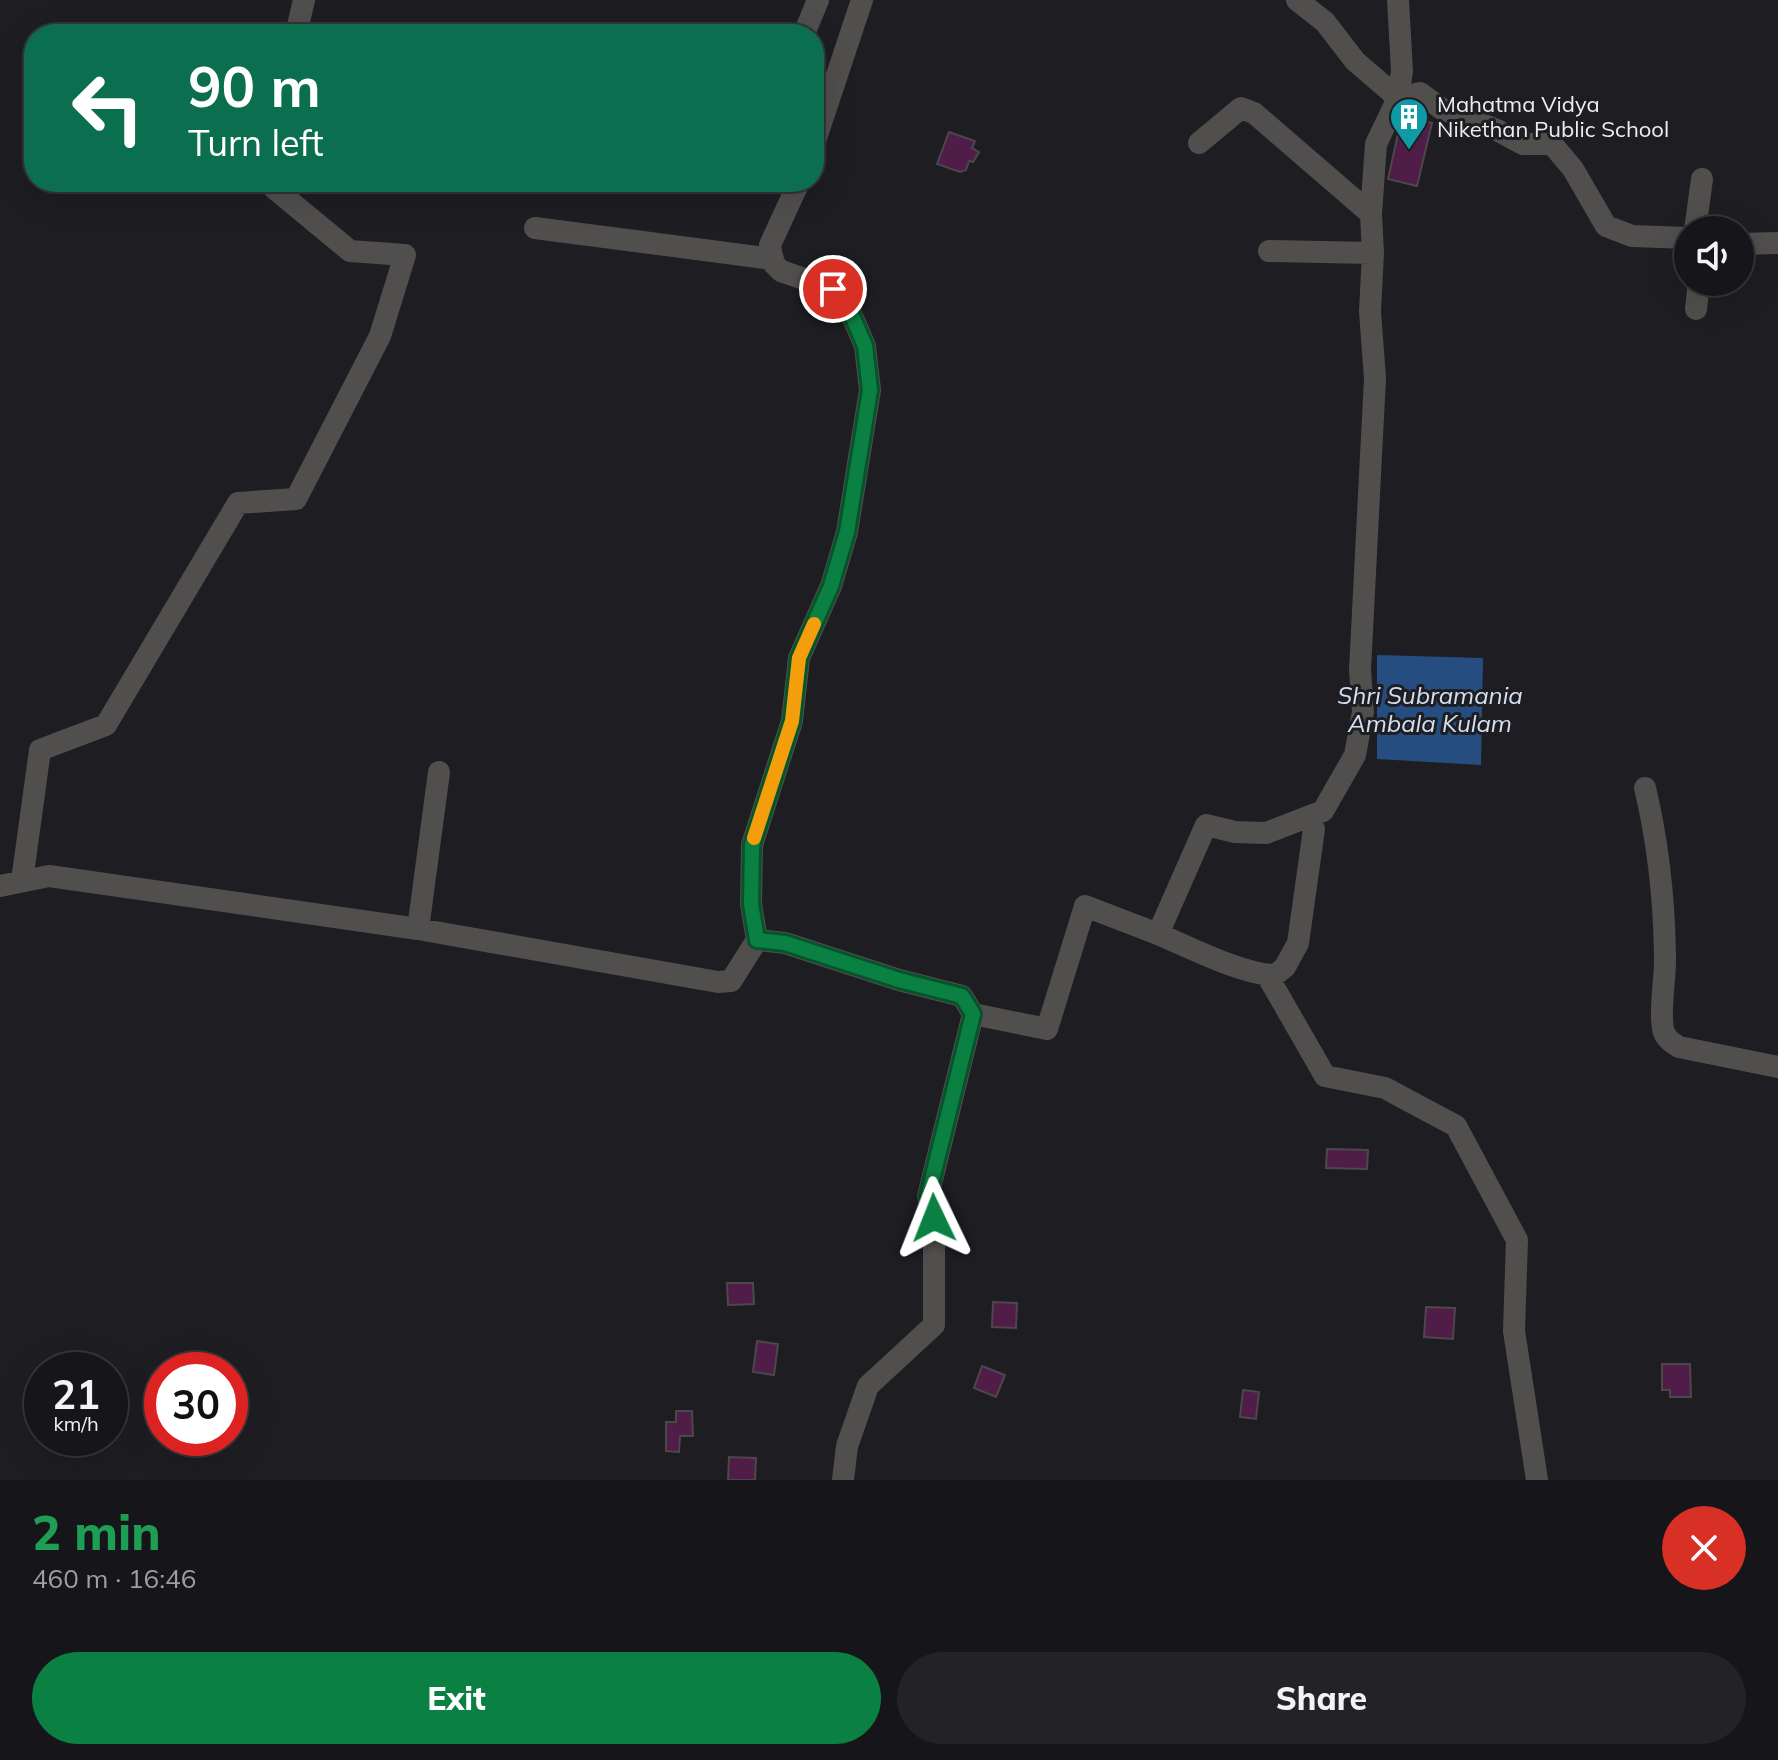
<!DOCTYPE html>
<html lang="en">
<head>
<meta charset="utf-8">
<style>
  :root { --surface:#16161a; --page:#232327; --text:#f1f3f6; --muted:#9e9fa2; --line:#353539; --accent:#0b8043 }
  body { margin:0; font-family:Mulish,sans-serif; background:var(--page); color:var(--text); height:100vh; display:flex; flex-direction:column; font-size:30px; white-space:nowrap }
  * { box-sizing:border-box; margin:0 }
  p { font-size:26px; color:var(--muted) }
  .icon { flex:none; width:44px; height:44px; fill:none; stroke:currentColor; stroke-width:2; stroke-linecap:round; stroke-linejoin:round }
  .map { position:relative; height:1480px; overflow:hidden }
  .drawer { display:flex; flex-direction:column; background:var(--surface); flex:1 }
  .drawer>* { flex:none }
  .top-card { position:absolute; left:24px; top:24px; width:800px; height:168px; border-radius:32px; box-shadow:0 8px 32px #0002,0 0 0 2px var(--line); background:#0b6e4f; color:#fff; overflow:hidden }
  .tools { position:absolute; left:1674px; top:216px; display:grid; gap:16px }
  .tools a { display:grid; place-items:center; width:80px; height:80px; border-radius:50%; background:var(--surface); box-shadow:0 8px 32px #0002,0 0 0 2px var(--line); font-size:40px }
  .speed { position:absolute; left:24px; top:1352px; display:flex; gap:16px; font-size:40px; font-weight:700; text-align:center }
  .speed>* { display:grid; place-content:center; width:104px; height:104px; border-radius:50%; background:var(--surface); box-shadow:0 8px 32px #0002,0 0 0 2px var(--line); line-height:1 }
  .speed small { font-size:20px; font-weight:400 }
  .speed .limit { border:12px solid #d22; background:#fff; color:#111 }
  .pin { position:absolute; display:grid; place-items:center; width:68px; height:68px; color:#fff; margin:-34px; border:4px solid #fff; border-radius:50%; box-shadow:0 2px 8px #0007 }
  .me { position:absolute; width:88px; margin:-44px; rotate:358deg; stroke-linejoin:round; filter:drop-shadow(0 0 6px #0008) }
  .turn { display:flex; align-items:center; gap:28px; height:168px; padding:0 32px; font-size:36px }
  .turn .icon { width:104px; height:104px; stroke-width:2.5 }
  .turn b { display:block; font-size:56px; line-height:68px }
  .round { display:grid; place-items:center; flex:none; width:84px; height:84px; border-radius:42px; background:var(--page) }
  .summary { display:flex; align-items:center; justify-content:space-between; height:136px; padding:0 32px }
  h1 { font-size:48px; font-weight:800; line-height:60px; color:#1e9e55 }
  .button { display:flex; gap:16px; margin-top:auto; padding:16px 32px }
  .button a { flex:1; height:92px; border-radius:48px; background:var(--accent); color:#fff; font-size:32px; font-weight:800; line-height:92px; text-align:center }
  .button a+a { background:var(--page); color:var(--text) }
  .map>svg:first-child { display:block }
  .water { fill:#264d80 }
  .building { fill:#501d49; stroke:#4c474b; stroke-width:2 }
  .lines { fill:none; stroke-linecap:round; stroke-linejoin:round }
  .minor { stroke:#514f4d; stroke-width:22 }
  .route-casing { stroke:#07532c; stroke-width:20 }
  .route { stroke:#0b8043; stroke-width:14 }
  .slow { stroke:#f59e0b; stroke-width:14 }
  .labels { text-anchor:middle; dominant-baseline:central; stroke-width:6; stroke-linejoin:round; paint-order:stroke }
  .poi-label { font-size:22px; fill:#edecef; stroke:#1e1d22; text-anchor:start }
  .water-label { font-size:24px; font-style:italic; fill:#d4e0f0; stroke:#1e1d22 }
</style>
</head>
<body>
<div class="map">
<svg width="1778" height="1480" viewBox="0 0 1778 1480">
  <rect width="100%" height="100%" fill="#1e1d22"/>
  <path class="water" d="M 1377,655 L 1483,658 L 1481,765 L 1377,759 Z"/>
  <path class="building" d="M 1404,117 L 1432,123 L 1417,186 L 1388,179 L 1399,129 Z
    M 949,132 L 975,141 L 972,148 L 979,152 L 973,162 L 969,161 L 966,170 L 960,172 L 937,164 Z
    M 1327,1149 L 1368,1150 L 1367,1169 L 1326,1168 Z
    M 727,1283 L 753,1283 L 754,1304 L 728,1305 Z
    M 993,1302 L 1017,1303 L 1016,1328 L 992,1327 Z
    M 1426,1307 L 1455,1308 L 1453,1339 L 1424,1337 Z
    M 757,1341 L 778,1344 L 774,1375 L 753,1372 Z
    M 1662,1364 L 1690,1364 L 1691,1397 L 1670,1397 L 1670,1390 L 1662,1390 Z
    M 982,1366 L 1005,1375 L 996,1397 L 974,1388 Z
    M 1243,1390 L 1259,1392 L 1256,1419 L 1240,1417 Z
    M 676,1411 L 692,1411 L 693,1436 L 680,1436 L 679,1452 L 666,1451 L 666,1422 L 676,1422 Z
    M 729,1457 L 756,1458 L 755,1480 L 728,1480 Z"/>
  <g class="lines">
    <path class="minor" d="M 1297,0 L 1325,22 L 1355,61 L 1398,98 L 1402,71 L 1398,0
      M 296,34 L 304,0
      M 804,34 L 818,0
      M 1199,143 L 1241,108 L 1254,113 L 1371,214 L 1376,144 L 1398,98 L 1420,93 L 1442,109 L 1497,130 L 1523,144 L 1552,144 L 1573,169 L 1606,226 L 1632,236 L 1688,238
      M 814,144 L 862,0
      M 799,182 L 770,245 L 773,263 L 781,271 L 833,289 L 853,318 L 865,346 L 870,390 L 847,532 L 831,586 L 799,658 L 792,721 L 752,845 L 751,904 L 757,940 L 785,943 L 899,980 L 962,996 L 973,1014
      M 535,228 L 773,259
      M 1695,230 L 1702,179
      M 1740,244 L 1778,243
      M 1269,251 L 1373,253
      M 1696,309 L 1699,282
      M 1645,788 C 1658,842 1664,898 1665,954 C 1666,977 1659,1007 1663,1029 C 1665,1038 1671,1042 1679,1047 L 1778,1067
      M 22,881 L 40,750 L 106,725 L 238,503 L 296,499 L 380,336 L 405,255 L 350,251 L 275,189 L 275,182
      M 0,886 L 49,876 L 418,929 L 718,982 L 731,981 L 757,940
      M 418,929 L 439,772
      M 1158,934 C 1189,947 1243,975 1275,975 L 1285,967 L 1298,943 L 1314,829
      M 1267,975 L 1325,1076 L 1385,1088 L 1456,1126 L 1517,1240 L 1514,1331 L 1537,1480
      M 843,1480 L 847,1446 L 868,1386 L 934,1325 L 934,1218 L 928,1196 L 973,1014 L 1047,1029 L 1085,906 L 1158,934 L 1206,825 L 1235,832 L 1266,833 L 1323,811 L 1355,755 L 1363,712 L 1360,670 L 1375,378 L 1370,311 L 1373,253 L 1371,214"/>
  </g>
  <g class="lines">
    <defs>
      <path id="route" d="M 833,289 L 853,318 L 865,346 L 870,390 L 847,532 L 831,586 L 799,658 L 792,721 L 752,845 L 751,904 L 757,940 L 785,943 L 899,980 L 962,996 L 973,1014 L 928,1196 L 934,1218"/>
    </defs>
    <use href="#route" class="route-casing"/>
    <use href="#route" class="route"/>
    <path class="slow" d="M 754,838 L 792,721 L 799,658 L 814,624"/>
  </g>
  <defs>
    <symbol id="building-pin" viewBox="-11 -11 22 30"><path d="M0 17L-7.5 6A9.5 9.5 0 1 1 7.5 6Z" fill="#0f9aa8" stroke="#1e1d22"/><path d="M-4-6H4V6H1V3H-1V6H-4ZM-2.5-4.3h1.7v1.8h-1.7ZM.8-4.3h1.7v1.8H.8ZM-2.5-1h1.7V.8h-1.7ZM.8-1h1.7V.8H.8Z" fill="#fff"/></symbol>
  </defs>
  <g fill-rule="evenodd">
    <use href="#building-pin" x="1387" y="95" width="44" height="60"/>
  </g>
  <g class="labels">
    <g class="poi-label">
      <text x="1437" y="104">Mahatma Vidya<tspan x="1437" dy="25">Nikethan Public School</tspan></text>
    </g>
    <g class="water-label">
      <text x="1430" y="695">Shri Subramania<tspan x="1430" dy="28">Ambala Kulam</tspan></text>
    </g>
  </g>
</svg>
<div class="tools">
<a><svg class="icon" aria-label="sound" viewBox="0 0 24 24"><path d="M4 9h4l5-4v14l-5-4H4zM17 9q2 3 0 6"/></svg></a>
</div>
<div class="speed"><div>21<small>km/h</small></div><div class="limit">30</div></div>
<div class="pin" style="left:833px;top:289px;background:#d93025"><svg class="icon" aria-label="arrive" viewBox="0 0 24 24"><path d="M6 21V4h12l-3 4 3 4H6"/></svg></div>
<svg class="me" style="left:934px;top:1218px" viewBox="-20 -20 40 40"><path d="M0-17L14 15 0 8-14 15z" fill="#0b8043" stroke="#fff" stroke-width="4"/></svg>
<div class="top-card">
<div class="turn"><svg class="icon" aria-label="left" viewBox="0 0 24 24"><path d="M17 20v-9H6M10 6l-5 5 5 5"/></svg><div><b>90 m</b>Turn left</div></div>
</div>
</div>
<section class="drawer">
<div class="summary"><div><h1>2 min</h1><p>460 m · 16:46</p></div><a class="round" style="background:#d93025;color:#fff"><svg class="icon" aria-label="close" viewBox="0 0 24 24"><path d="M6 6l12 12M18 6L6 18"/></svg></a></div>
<div class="button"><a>Exit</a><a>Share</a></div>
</section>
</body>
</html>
